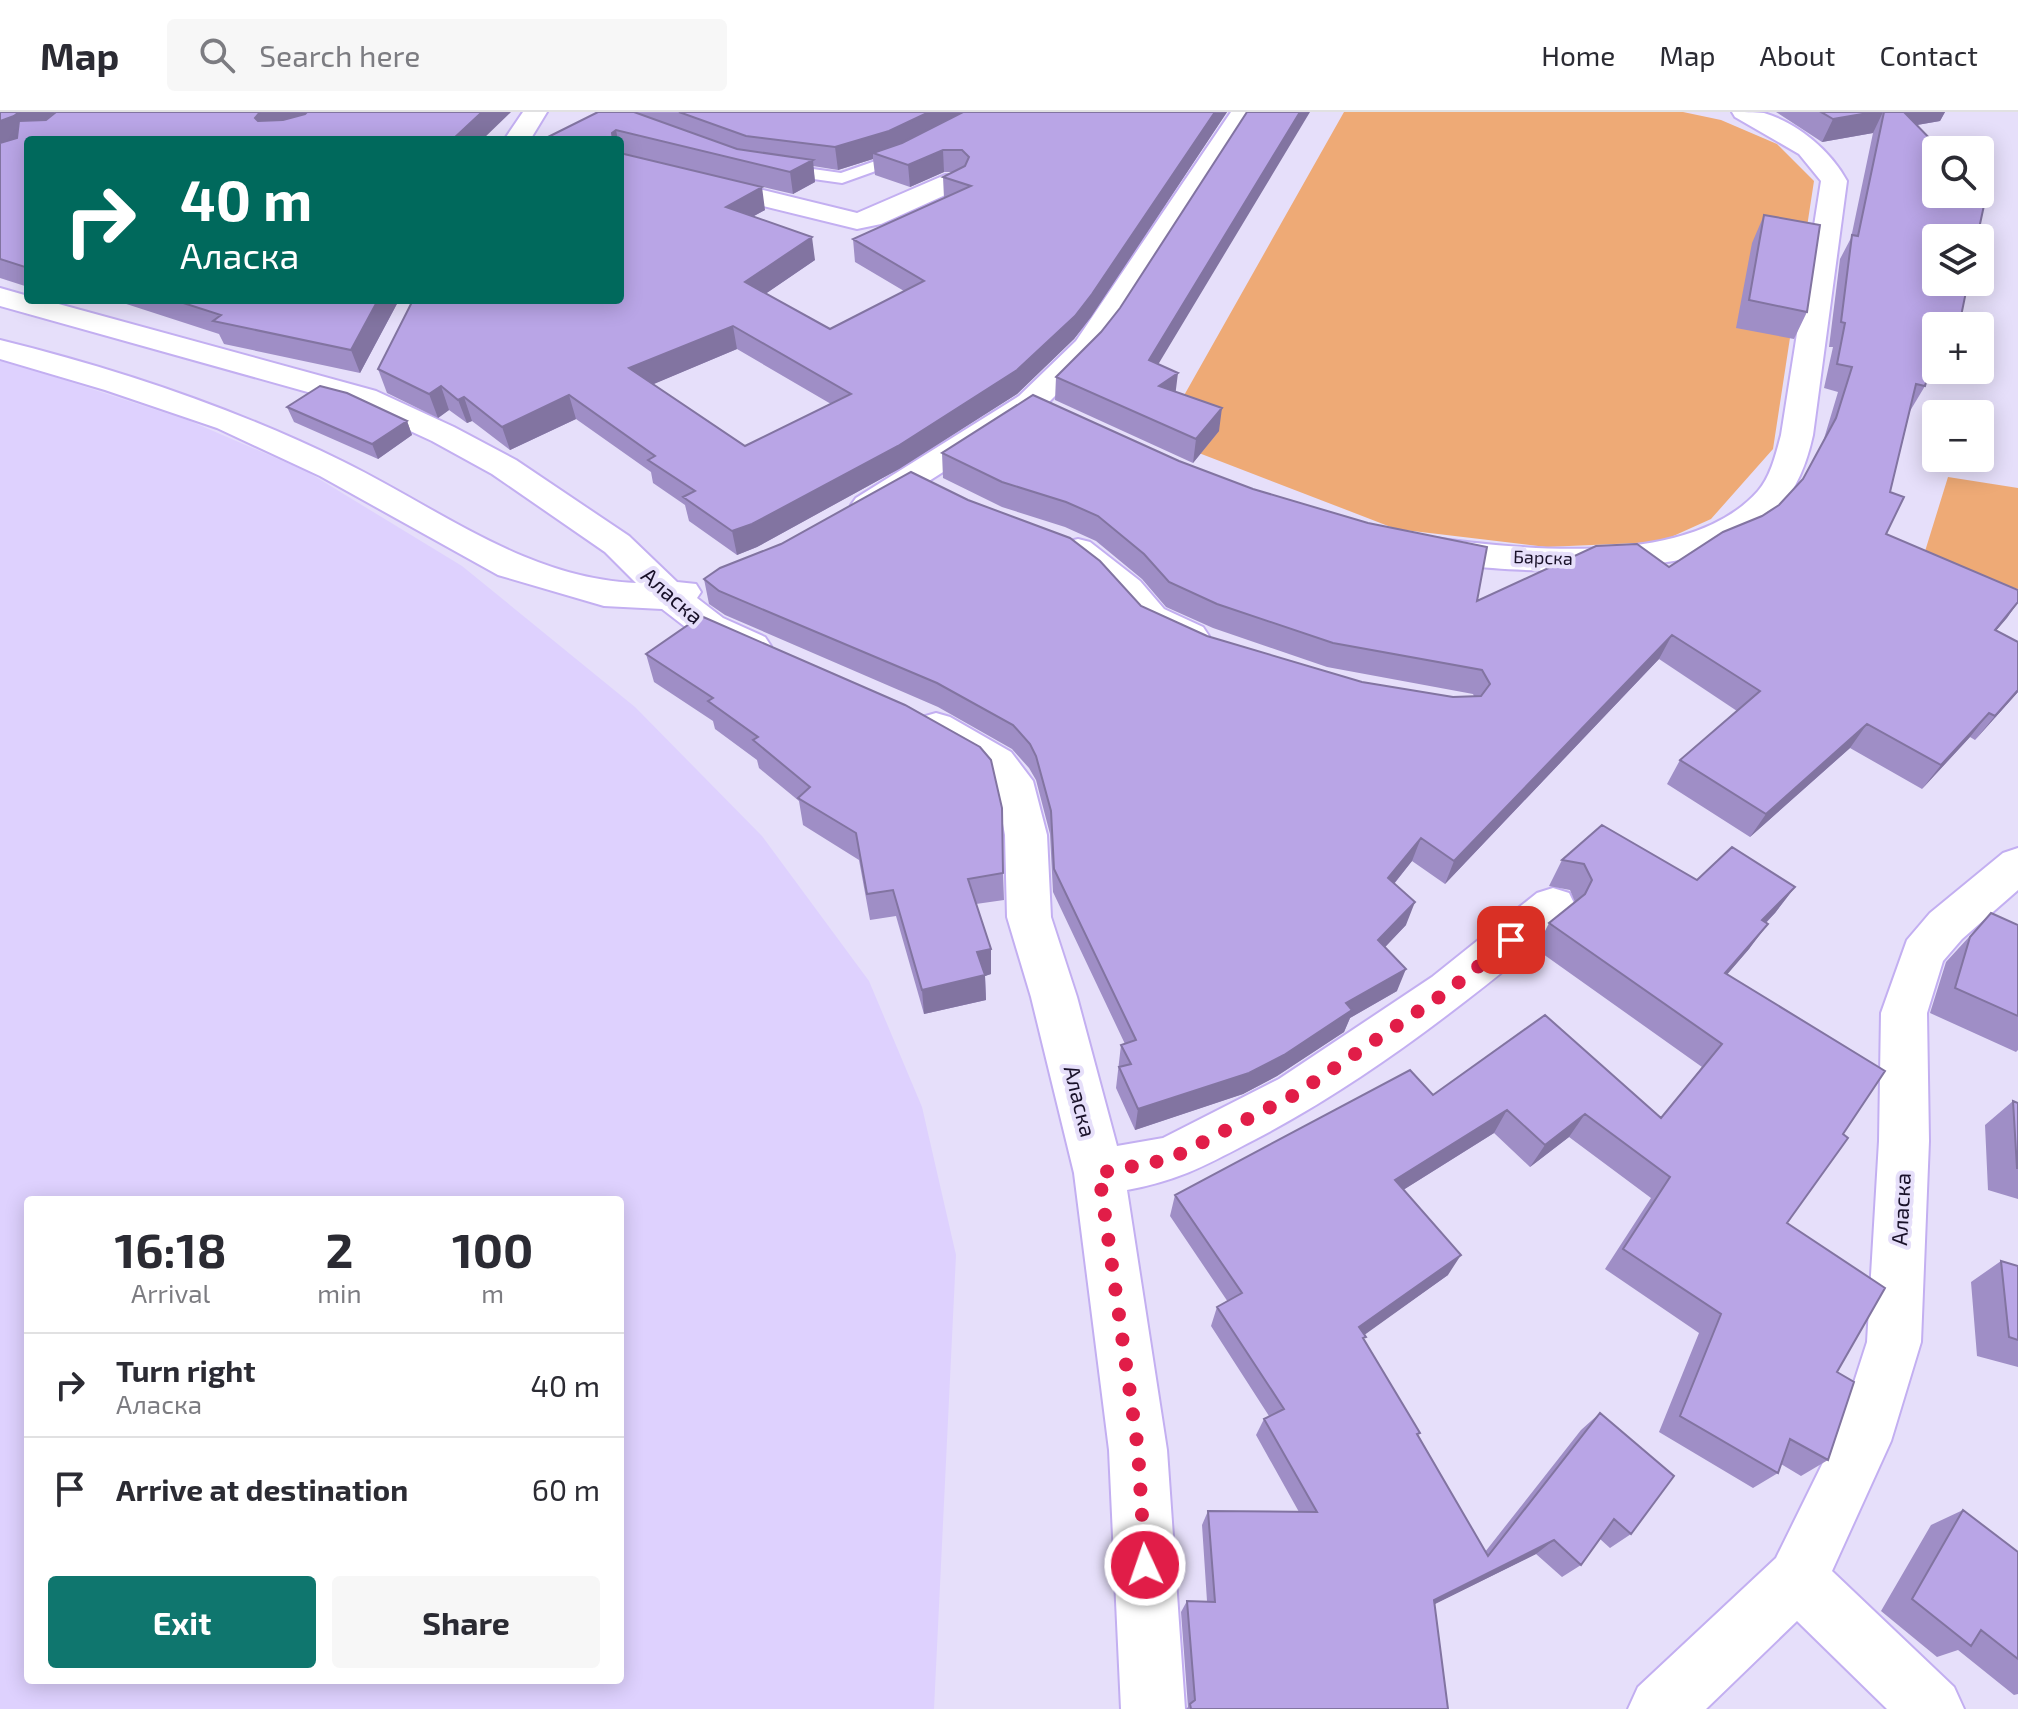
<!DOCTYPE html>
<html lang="en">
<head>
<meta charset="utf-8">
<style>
  :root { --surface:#fff; --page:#f7f7f7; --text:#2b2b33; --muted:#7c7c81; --line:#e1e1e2; --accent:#0f766e }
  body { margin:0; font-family:"Exo 2",sans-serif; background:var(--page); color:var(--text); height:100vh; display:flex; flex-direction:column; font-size:30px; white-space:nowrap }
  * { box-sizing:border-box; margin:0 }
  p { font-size:26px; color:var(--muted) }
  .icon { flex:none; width:44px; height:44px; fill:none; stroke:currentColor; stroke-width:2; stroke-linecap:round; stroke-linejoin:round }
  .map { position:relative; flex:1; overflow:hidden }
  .side { position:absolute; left:24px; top:1084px; width:600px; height:488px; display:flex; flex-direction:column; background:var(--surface); border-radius:8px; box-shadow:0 4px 20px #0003 }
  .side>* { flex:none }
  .hud { position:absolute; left:24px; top:24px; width:600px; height:168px; border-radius:8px; box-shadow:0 4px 20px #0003; background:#00695c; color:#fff; overflow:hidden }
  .fabs { position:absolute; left:1922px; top:24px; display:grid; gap:16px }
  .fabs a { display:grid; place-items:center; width:72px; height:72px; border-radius:8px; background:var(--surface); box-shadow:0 4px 20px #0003; font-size:40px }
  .pin { position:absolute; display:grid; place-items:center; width:68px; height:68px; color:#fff; margin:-34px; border-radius:16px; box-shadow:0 4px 12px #0006 }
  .me { position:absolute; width:88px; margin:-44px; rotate:357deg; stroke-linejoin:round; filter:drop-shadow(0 0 6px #0008) }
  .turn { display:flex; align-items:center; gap:28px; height:168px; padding:0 24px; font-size:36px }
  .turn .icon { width:104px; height:104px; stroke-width:2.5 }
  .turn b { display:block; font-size:56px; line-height:68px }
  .eta { display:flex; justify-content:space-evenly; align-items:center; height:136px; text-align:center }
  .eta b { font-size:48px; font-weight:700; line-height:56px }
  .action { display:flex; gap:16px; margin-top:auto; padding:16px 24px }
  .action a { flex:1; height:92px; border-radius:8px; background:var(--accent); color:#fff; font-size:32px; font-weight:700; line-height:92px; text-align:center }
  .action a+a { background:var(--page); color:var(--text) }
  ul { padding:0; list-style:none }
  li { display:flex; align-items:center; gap:24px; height:104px; padding:0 24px; border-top:2px solid var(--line) }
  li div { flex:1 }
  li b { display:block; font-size:30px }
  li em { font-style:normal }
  header { display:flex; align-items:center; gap:48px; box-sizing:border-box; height:112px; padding:0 40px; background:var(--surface); border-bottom:2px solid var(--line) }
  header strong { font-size:38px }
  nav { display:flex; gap:44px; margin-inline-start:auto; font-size:28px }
  .search { width:560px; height:72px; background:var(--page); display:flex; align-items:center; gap:20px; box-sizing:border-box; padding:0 28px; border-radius:8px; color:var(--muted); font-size:30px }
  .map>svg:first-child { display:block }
  .built { fill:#ded1fe; fill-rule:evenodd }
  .green { fill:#eeaa76 }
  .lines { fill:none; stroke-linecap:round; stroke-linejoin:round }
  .lane-casing { stroke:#c3aff1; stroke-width:4 }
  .street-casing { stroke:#c3aff1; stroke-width:4 }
  .lane { fill:#fff; fill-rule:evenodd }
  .street { fill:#fff; fill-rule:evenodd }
  .wall { fill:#9f8ec6; fill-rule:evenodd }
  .shaded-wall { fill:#8274a1 }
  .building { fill:#b9a5e6; stroke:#8274a1; stroke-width:2; fill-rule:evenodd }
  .route { stroke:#e11d48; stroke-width:14; stroke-dasharray:0 25.2 }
  .labels { text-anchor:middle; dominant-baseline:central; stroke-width:8; stroke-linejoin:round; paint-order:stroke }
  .far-street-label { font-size:18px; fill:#191129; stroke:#e6dffa }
  .street-label { font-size:22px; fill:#191129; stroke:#e6dffa }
</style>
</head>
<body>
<header>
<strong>Map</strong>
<div class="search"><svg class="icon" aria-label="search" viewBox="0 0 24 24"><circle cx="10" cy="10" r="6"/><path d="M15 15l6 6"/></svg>Search here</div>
<nav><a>Home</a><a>Map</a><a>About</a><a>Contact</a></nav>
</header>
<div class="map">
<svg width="2018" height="1597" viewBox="0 0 2018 1597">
  <rect width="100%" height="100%" fill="#e6dffa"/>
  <path class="built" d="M 0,247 L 190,309 L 306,359 L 462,454 L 635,595 L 762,724 L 869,869 L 922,995 L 956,1143 L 934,1597 L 0,1597 ZM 28,1088 L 620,1088 L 620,1568 L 28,1568 Z"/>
  <path class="green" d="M 1344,0 L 1683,0 L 1721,8 L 1777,32 L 1814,69 L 1773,337 L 1711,407 L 1660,430 L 1546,435 L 1396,417 L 1160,326 Z
    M 1948,365 L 2018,376 L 2018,477 L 1922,449 Z"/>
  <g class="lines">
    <defs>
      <path id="lane" d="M 907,38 L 912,40 L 912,46 L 842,71 L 778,62 L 770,57 L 778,52 L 841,61 Z"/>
      <path id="street" d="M 523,0 L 547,0 L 530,28 L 504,28 Z
        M 1231,0 L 1255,0 L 1098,241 L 1041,298 L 880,400 L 868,404 L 856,400 L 851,393 L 856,386 L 1019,284 L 1076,229 Z
        M 1732,0 C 1742,0 1755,0 1764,1 C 1798,11 1831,39 1847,69 L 1813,323 C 1805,360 1790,391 1760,416 C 1695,469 1491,465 1413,444 L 1407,436 L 1413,428 L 1425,425 C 1520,437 1688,458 1758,379 C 1771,364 1776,341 1781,323 L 1821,69 L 1799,42 L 1735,5 Z
        M 620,43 L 857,101 L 945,63 L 963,63 L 967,69 L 963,75 L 881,112 L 857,117 L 620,59 Z
        M 0,176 L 28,184 L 28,188 L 44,188 L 376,279 L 454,315 L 516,348 L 629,424 L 677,470 L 696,472 L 701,480 L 697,486 L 723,506 L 765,525 L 771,534 L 765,543 L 752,547 L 739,543 L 697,524 L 662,497 L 604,494 L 498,463 L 320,364 L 217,316 L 105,278 L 0,247 L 0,228 C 118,257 234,296 342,349 C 438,396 527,467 636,471 L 605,440 L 492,362 L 432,329 L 354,293 L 0,194 Z
        M 1078,427 L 1090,430 L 1140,469 L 1164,497 L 1203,515 L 1209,524 L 1203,533 L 1190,537 L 1138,515 L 1114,485 L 1066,446 L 1060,438 L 1066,430 Z
        M 936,601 L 950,605 L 1011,640 L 1033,669 L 1047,723 L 1051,805 L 1077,885 L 1117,1034 L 1163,1026 L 1279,967 L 1432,865 L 1537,781 L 1553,776 L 1569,781 L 1575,793 L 1569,805 C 1470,888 1370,967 1256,1027 C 1208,1052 1181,1068 1127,1078 L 1167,1338 L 1185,1597 L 1121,1597 L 1109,1338 L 1074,1061 L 1031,885 L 1007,805 L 1005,723 L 999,689 L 995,675 L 983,660 L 922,625 L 916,615 L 922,605 Z
        M 2018,736 L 2018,778 L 1962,827 L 1943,849 L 1927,901 L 1929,1029 L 1921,1230 L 1891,1329 L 1832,1459 L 1954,1575 L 1964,1597 L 1887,1597 L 1797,1509 L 1706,1597 L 1628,1597 L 1638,1575 L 1776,1446 L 1838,1320 L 1867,1230 L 1879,1029 L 1881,901 L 1907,828 L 1930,801 L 2003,741 Z"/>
    </defs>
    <use href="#lane" class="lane-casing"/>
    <use href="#street" class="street-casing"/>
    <use href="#lane" class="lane"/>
    <use href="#street" class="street"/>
  </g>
  <path class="wall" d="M 0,0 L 28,28 L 28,175 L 0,166 Z
    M 635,0 L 1227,0 L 1091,205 L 1074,227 L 1017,282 L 899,357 L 757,435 L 737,443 L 689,409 L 685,393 L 653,371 L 651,360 L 576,307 L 510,338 L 472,309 L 467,311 L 449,298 L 438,306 L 387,281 L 378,257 L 620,41 L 765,98 L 754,104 L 815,148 L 765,182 L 830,217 L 904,179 L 855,150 L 853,127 L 944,86 L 943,65 L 953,60 L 944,60 L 910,75 L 875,63 L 873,47 L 838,58 L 813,54 L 815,70 L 793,82 L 620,41 L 620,28 L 542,28 ZM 737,237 L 831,292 L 745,334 L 653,272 Z
    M 1776,0 L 1945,0 L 1940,9 L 1917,13 L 1936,214 L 1936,258 L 1944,258 L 1938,268 L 1927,265 L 1925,274 L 1910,299 L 1890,380 L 1886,422 L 2018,478 L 2018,491 L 1996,518 L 2018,530 L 2018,580 L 1975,628 L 1970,625 L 1922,677 L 1850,636 L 1750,725 L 1667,672 L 1680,648 L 1737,599 L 1659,547 L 1445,772 L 1412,749 L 1394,772 L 1406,813 L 1385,835 L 1397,879 L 1350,906 L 1344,920 L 1277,964 L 1243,982 L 1135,1018 L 1116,976 L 1121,933 L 1125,932 L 1053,780 L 1050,722 L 1036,668 L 1029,656 L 1012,637 L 938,595 L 725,503 L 709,492 L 704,467 L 1141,494 L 1207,524 L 1362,570 L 1453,585 L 1474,584 L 1473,582 L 1327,555 L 1213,516 L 1166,495 L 1142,467 L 1096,429 L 1065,415 L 1002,395 L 943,366 L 942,341 L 1477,489 L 1669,455 L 1762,404 L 1779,393 L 1803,367 L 1823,330 L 1838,280 L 1824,276 L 1833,235 L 1829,235 L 1840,147 L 1851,126 L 1873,21 L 1822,30 Z
    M 1764,103 L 1807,200 L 1794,227 L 1736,216 L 1752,131 Z
    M 72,188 L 92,188 L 86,192 Z
    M 114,188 L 399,188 L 360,261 L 224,232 L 219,222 Z
    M 1120,196 L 1176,280 L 1219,319 L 1193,351 L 1055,288 L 1056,265 L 1101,220 Z
    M 287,295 L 407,309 L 412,323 L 378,347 L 294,310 Z
    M 646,542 L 1003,761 L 1004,788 L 976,792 L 991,837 L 991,862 L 985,864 L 986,888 L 924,902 L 896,804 L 870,808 L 859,748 L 803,713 L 799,689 L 759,656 L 757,648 L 715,617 L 713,609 L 654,570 Z
    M 1562,748 L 1697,768 L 1795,775 L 1775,801 L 1766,811 L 1749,837 L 1727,862 L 1843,1022 L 1787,1111 L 1837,1260 L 1828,1348 L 1801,1364 L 1781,1352 L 1778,1361 L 1753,1376 L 1659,1320 L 1699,1221 L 1605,1157 L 1651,1086 L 1569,1025 L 1530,1055 L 1494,1021 L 1403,1078 L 1448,1163 L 1364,1222 L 1364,1228 L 1420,1321 L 1418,1323 L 1485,1440 L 1581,1318 L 1600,1301 L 1631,1422 L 1610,1436 L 1600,1427 L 1581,1453 L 1562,1465 L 1536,1442 L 1434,1492 L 1448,1597 L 1186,1597 L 1188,1595 L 1181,1500 L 1187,1489 L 1207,1489 L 1202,1413 L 1208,1399 L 1299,1400 L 1256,1323 L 1264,1307 L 1269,1304 L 1211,1214 L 1217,1195 L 1228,1190 L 1170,1104 L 1175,1083 L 1433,983 L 1661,1006 L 1702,955 L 1536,837 L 1549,811 L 1575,790 L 1570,778 L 1549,774 Z
    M 1991,801 L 2018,813 L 2018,938 L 2016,940 L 1930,901 L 1946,850 Z
    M 2013,989 L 2018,991 L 2018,1087 L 1988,1078 L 1985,1013 Z
    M 2001,1149 L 2018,1154 L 2018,1255 L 1977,1244 L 1971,1170 Z
    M 1963,1398 L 2018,1440 L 2018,1582 L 2014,1583 L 1958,1538 L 1937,1545 L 1881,1499 L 1931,1413 Z"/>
  <path class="shaded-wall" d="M 19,0 L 55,0 L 26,25 L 0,36 L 0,9 Z
    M 260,0 L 313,0 L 270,20 L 255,6 Z
    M 482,0 L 511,0 L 482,28 L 452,28 Z
    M 929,0 L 974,0 L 891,41 L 873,41 L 873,47 L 838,58 L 835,35 Z
    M 1215,0 L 1227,0 L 1091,205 L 1074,227 L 1017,282 L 899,357 L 757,435 L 737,443 L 732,419 Z
    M 1300,0 L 1310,0 L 1147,271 L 1149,248 Z
    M 1874,0 L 1883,0 L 1873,21 L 1822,30 L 1833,7 Z
    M 1897,0 L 1945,0 L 1940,9 L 1888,18 Z
    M 616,18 L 618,28 L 613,28 L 612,21 Z
    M 943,38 L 944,60 L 910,75 L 908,53 Z
    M 813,48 L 815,70 L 793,82 L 790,60 Z
    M 762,75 L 765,98 L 730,117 L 726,95 Z
    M 812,125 L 815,148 L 749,193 L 745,170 Z
    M 378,188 L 399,188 L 360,261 L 351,238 Z
    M 733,214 L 737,237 L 635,280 L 629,256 Z
    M 1178,261 L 1175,285 L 1159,274 Z
    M 441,274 L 449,298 L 438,306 L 429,282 Z
    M 569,283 L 576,307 L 510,338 L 502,315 Z
    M 464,285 L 472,309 L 467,311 L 458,288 Z
    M 1222,296 L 1219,319 L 1193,351 L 1196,327 Z
    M 407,309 L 412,323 L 378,347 L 372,332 Z
    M 2018,490 L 2007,506 L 1976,542 L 1995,518 Z
    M 1672,523 L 1659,547 L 1445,772 L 1454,749 Z
    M 2018,578 L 2018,580 L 1975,628 L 1995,604 Z
    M 1989,601 L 1970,625 L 1922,677 L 1941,653 Z
    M 1867,612 L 1850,636 L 1750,725 L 1766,702 Z
    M 1421,726 L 1412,749 L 1380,789 L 1388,766 Z
    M 1795,775 L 1775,801 L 1743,834 L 1762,808 Z
    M 1415,790 L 1406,813 L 1370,851 L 1378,828 Z
    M 1768,812 L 1749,837 L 1707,886 L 1725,861 Z
    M 991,837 L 991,862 L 985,864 L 986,888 L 924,902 L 922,878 L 977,840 Z
    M 1406,857 L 1397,879 L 1350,906 L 1344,920 L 1277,964 L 1243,982 L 1135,1018 L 1138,997 L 1346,891 Z
    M 1507,998 L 1494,1021 L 1384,1090 L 1395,1068 Z
    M 1585,1002 L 1569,1025 L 1530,1055 L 1545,1033 Z
    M 1461,1143 L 1448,1163 L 1349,1234 L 1359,1215 Z
    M 1554,1428 L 1536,1442 L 1419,1500 L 1434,1488 Z"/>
  <path class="building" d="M 0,0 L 19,0 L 14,4 L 0,9 Z
    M 56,0 L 260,0 L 255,6 L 258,9 L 283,8 L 305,2 L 307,0 L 482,0 L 452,28 L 28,28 L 28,156 L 0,147 L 0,31 L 17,26 L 19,9 L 46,8 Z
    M 598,0 L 634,0 L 737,37 L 813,48 L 790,60 L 616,18 L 612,21 L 613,28 L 542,28 Z
    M 679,0 L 929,0 L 889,19 L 835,35 L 746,24 Z
    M 963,0 L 1215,0 L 1092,182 L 1075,204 L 1017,258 L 898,334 L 752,412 L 732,419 L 683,385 L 695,379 L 648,348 L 655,344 L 569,283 L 502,315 L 464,285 L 458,288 L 441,274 L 429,282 L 378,257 L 413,188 L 620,188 L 620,41 L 762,75 L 726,95 L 812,125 L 745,170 L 830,217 L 924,169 L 853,127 L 971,74 L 943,65 L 965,54 L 969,45 L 962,38 L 943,38 L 908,53 L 873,41 L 902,31 ZM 733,214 L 851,282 L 745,334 L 629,256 Z
    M 1247,0 L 1300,0 L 1149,248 L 1178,261 L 1159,274 L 1222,296 L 1196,327 L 1056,265 L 1101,220 L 1120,196 Z
    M 1821,0 L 1874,0 L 1833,7 Z
    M 1884,0 L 1904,0 L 1941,38 L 1936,38 L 1936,82 L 1980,82 L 1980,78 L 1986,84 L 1977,126 L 1936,126 L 1936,170 L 1968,170 L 1959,214 L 1936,214 L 1936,239 L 1935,239 L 1925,274 L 1916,272 L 1890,380 L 1904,385 L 1886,422 L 2018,478 L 2018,490 L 1995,518 L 2018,530 L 2018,578 L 1995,604 L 1989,601 L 1941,653 L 1867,612 L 1766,702 L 1680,648 L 1760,579 L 1672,523 L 1454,749 L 1421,726 L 1388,766 L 1415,790 L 1378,828 L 1406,857 L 1346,891 L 1352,898 L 1284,943 L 1249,961 L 1138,997 L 1119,955 L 1131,952 L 1121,933 L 1136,928 L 1054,757 L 1051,699 L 1036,644 L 1030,632 L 1013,613 L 937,571 L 719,479 L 704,467 L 720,456 L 781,432 L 911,360 L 968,388 L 1070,426 L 1100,449 L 1141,494 L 1207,524 L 1362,570 L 1453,585 L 1481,584 L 1490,572 L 1482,558 L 1333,531 L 1217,492 L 1169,470 L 1144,442 L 1098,404 L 1066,390 L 1002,370 L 942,341 L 1033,283 L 1179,349 L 1253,377 L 1368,411 L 1487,435 L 1477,489 L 1596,434 L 1637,432 L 1669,455 L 1723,420 L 1762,404 L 1779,393 L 1803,367 L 1836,306 L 1852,255 L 1837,252 L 1845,211 L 1841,210 L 1852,123 L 1858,124 Z
    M 1764,103 L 1820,113 L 1807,200 L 1749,188 Z
    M 174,188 L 378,188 L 351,238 L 213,209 L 221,203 Z
    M 320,274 L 347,281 L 407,309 L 372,332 L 287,295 Z
    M 701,504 L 905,593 L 980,635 L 991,648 L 1002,696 L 1003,761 L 968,767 L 991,837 L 977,840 L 985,863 L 922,878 L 893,778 L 867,782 L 856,721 L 798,686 L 810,675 L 753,628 L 758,625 L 708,589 L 713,586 L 646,542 Z
    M 1602,713 L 1697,768 L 1732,735 L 1795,775 L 1762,808 L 1768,812 L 1725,861 L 1885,959 L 1843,1022 L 1848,1026 L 1787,1111 L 1885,1176 L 1837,1260 L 1854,1270 L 1828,1348 L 1790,1327 L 1778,1361 L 1680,1304 L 1721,1202 L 1623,1137 L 1670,1065 L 1585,1002 L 1545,1033 L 1507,998 L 1395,1068 L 1461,1143 L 1359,1215 L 1366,1225 L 1363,1226 L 1420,1321 L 1417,1322 L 1488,1444 L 1600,1301 L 1674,1364 L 1631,1422 L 1614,1407 L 1581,1453 L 1554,1428 L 1434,1488 L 1448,1597 L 1191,1597 L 1190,1592 L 1195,1588 L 1187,1489 L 1215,1490 L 1208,1399 L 1317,1400 L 1264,1307 L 1284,1297 L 1217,1195 L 1242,1181 L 1175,1083 L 1410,958 L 1433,983 L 1545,903 L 1661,1006 L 1722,932 L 1549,811 L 1585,782 L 1592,768 L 1584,752 L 1562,748 Z
    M 1991,801 L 2018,813 L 2018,904 L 1955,876 L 1970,825 Z
    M 2013,989 L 2018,991 L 2018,1056 L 2017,1056 Z
    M 2001,1149 L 2018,1154 L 2018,1228 L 2009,1225 Z
    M 1963,1398 L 2018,1440 L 2018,1547 L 1981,1518 L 1971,1534 L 1912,1487 Z"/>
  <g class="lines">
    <path class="route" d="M 1145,1453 L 1138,1338 L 1099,1061 L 1170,1047 L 1296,982 L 1448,879 L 1511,828"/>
  </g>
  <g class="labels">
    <g class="far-street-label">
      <text transform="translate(1543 445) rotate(2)">Барска</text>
    </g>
    <g class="street-label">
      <text transform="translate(673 483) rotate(41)">Аласка</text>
      <text transform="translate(1081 989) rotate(76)">Аласка</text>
      <text transform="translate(1900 1097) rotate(-87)">Аласка</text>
    </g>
  </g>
</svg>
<div class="fabs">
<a><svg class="icon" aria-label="search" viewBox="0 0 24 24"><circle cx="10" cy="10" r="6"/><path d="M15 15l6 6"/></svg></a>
<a><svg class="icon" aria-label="layers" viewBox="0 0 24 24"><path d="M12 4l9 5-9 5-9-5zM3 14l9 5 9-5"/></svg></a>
<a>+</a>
<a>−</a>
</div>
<div class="pin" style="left:1511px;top:828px;background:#d93025"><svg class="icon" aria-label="arrive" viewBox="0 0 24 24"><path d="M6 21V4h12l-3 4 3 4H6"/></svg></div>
<svg class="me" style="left:1145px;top:1453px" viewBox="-20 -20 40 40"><circle r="17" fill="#e11d48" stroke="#fff" stroke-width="3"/><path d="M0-11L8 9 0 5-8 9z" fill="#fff"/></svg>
<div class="hud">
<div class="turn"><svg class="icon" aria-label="right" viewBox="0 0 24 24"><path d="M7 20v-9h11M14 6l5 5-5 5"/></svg><div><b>40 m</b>Аласка</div></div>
</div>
<section class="side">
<div class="eta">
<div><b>16:18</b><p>Arrival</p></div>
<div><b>2</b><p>min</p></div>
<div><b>100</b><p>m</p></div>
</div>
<ul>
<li><svg class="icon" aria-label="right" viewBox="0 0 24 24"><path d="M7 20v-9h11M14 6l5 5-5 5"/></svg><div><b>Turn right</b><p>Аласка</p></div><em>40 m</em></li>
<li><svg class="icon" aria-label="arrive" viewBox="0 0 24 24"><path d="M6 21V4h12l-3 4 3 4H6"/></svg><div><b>Arrive at destination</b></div><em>60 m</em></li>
</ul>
<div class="action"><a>Exit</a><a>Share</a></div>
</section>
</div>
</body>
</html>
